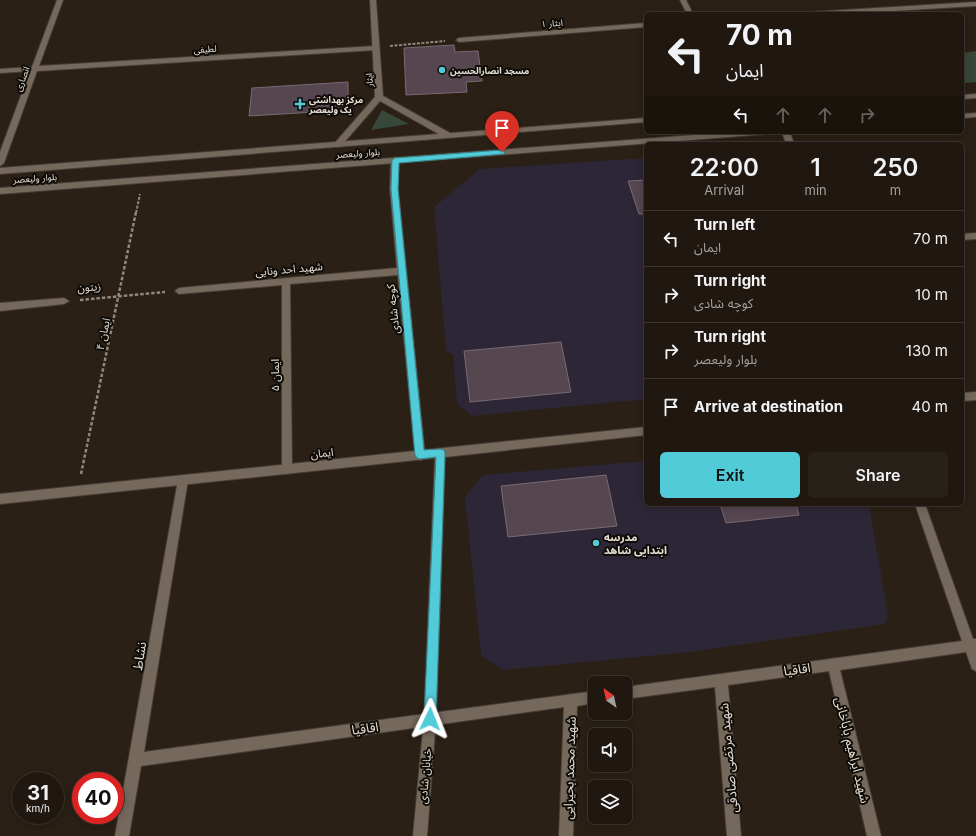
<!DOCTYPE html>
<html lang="en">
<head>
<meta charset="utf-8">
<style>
  :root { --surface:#201810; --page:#282119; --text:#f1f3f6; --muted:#a2a09f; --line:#3d3730; --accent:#52cbd8 }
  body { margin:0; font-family:Inter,"Noto Sans Arabic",sans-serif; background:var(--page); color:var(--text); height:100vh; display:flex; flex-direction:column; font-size:15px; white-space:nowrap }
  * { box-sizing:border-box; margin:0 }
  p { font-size:13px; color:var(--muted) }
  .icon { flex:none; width:22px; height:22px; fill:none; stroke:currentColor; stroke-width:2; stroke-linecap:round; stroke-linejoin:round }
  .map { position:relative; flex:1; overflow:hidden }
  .sheet { position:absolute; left:644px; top:142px; width:320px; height:364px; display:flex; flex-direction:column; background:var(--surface); border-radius:6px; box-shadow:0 2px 10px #0003,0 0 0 1px var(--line) }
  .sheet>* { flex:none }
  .guide { position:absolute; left:644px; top:12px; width:320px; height:122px; border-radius:6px; box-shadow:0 2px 10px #0003,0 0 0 1px var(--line); background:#201810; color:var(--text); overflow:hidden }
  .needle { width:26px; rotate:327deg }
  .tools { position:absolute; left:588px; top:676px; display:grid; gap:8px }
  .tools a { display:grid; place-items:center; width:44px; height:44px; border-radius:6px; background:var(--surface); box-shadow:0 2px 10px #0003,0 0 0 1px var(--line); font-size:20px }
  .speed { position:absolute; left:12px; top:772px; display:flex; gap:8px; font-size:20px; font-weight:700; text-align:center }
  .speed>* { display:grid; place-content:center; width:52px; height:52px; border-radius:50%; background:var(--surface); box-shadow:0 2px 10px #0003,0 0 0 1px var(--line); line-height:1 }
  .speed small { font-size:10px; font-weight:400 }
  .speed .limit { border:6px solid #d22; background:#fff; color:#111 }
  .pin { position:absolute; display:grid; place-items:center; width:34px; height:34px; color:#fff; margin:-41px -17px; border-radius:50% 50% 50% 0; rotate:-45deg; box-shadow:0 0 4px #0007 }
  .pin .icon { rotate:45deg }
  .me { position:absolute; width:44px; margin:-22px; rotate:2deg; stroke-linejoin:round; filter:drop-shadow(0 0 3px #0008) }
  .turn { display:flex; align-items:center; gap:14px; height:84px; padding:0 16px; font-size:18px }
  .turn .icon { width:52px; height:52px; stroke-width:2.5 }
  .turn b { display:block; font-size:28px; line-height:34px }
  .lanes { display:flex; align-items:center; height:38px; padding:0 16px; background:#0003; justify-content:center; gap:20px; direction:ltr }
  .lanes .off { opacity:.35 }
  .eta { display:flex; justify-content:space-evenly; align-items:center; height:68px; text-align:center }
  .eta b { font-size:24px; font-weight:600; line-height:28px }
  .primary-button { display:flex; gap:8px; margin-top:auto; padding:8px 16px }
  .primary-button a { flex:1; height:46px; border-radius:6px; background:var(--accent); color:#111; font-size:16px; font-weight:600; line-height:46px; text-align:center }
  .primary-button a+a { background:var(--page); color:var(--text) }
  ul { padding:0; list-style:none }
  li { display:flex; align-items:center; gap:12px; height:56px; padding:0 16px; border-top:1px solid var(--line) }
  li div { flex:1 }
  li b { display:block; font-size:15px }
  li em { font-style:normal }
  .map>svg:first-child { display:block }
  .education { fill:#2d2636 }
  .green { fill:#37483a }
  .building { fill:#554650; stroke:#7a6a74 }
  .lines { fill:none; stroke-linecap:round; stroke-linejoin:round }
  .minor-casing { stroke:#463d35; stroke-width:2 }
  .tertiary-casing { stroke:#463d35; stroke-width:2 }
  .secondary-casing { stroke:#463d35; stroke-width:2 }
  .path-far1 { stroke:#90877e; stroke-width:2; stroke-dasharray:3 1.5; stroke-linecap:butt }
  .path { stroke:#90877e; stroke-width:2.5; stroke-dasharray:3.5 2; stroke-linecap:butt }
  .minor { fill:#75695c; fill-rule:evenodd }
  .tertiary { fill:#75695c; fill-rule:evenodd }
  .secondary { fill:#75695c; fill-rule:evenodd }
  .route { fill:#52cbd8; stroke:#35848c }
  .poi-dot { fill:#52cbd8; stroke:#0f0b06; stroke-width:1.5 }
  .labels { text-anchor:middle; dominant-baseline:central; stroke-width:4; stroke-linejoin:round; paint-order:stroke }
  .far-street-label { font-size:9px; fill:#e6dfd7; stroke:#0f0b06 }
  .far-poi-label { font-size:9px; font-weight:bold; fill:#e6dfd7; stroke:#0f0b06; text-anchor:start }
  .street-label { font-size:11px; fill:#e6dfd7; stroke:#0f0b06 }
  .poi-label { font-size:11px; font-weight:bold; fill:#e6dfd7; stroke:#0f0b06; text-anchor:start }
  .near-street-label { font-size:13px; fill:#e6dfd7; stroke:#0f0b06 }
</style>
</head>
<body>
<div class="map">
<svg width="976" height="836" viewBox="0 0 976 836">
  <rect width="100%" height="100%" fill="#2a2015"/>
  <path class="education" d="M 646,158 L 646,399 L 472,416 L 457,404 L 453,355 L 446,351 L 434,207 L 480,169 Z
    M 646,461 L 646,504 L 869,504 L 888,615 L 885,624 L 690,652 L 503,670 L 481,655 L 465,497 L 483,475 Z"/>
  <path class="green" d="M 976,51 L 976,82 L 964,83 L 962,81 L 962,53 Z
    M 382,110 L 409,124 L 371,130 Z"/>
  <path class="building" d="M 454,45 L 455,52 L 478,51 L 482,81 L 466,82 L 467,92 L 406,95 L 404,48 Z
    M 348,82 L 348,110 L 249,116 L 252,88 Z
    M 646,180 L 646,214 L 639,214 L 628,181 Z
    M 561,342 L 571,392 L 470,402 L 464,351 Z
    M 606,475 L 617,526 L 508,537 L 501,486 Z
    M 720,504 L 796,504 L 799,515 L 726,523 Z"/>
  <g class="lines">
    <defs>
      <path id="minor" d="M 57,0 L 63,0 L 39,66 L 376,46 L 379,48 L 376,50 L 37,71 L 4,163 L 0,166 L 0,152 L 30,71 L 0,73 L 0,69 L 32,67 Z
        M 680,0 L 686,0 L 693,14 L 687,14 Z
        M 976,2 L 976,6 L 843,14 L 807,14 L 810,12 Z
        M 646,23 L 646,27 L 459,42 L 456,40 L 459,38 Z
        M 782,132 L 790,132 L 794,144 L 786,144 Z
        M 395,157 L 399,160 L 398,189 L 425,455 L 424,458 L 420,460 L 416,458 L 415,455 L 398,275 L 290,284 L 292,469 L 291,472 L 287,474 L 283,472 L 282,469 L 282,285 L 179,294 L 175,291 L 179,288 L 397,268 L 390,189 L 391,160 Z
        M 976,233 L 976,239 L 962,240 L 962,234 Z
        M 64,298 L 69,301 L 64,304 L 0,311 L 0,303 Z
        M 183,475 L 187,477 L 188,480 L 144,752 L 595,691 L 595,703 L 577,706 L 573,836 L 559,836 L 564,707 L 141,766 L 129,836 L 115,836 L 178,480 L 179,477 Z
        M 915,504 L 925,504 L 973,639 L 976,639 L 976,671 L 972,669 L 966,652 L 840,670 L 881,836 L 867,836 L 829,671 L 728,685 L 741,836 L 727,836 L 715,687 L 625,699 L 625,687 L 962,641 Z"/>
      <path id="tertiary" d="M 370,0 L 376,0 L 383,96 L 450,133 L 450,137 L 444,137 L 380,101 L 341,146 L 338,147 L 334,144 L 375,97 Z
        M 976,392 L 976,400 L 962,401 L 962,393 Z
        M 646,427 L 646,435 L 445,457 L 436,719 L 427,836 L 413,836 L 424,719 L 435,458 L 0,504 L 0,494 Z"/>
      <path id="secondary" d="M 976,94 L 976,98 L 962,99 L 962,95 Z
        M 976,113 L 976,117 L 962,118 L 962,114 Z
        M 646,118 L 646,122 L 0,174 L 0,168 Z
        M 734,132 L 770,132 L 766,134 L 0,194 L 0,188 Z"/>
    </defs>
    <use href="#minor" class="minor-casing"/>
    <use href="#tertiary" class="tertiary-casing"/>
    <use href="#secondary" class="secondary-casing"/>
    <path class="path-far1" d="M 390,46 L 445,41
      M 136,213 L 140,194"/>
    <path class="path" d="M 80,300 L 165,292
      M 81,474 L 136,212"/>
    <use href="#minor" class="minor"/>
    <use href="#tertiary" class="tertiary"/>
    <use href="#secondary" class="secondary"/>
  </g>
  <path class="route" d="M 502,150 L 505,152 L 504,154 L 399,163 L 398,189 L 424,450 L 440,449 L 444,450 L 445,453 L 436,719 L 434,723 L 430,724 L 426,723 L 424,719 L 436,457 L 420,459 L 417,458 L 415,455 L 391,189 L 392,160 L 395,158 Z"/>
  <g class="poi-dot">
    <circle cx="442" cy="70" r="4"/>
    <path d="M298 98h4v4h4v4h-4v4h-4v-4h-4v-4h4z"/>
    <circle cx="596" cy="543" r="4"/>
  </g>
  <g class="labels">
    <g class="far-street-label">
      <text transform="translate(552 23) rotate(-4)">ایثار ۱</text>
      <text transform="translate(205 49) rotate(-4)">لطیفی</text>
      <text transform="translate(22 79) rotate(-70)">انصاری</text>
      <text transform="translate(369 80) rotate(-93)">ایثار</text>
      <text transform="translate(358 153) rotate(-4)">بلوار ولیعصر</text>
      <text transform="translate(35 178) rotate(-4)">بلوار ولیعصر</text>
    </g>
    <g class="far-poi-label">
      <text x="450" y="70">مسجد انصارالحسین</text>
      <text x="309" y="99">مرکز بهداشتی<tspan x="309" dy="10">یک ولیعصر</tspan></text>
    </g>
    <g class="street-label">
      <text transform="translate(289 269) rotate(-5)">شهید احد ونایی</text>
      <text transform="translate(89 287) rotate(-5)">زیتون</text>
      <text transform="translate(393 309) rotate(-96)">کوچه شادی</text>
      <text transform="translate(103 334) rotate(-78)">ایمان ۴</text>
      <text transform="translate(275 375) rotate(-90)">ایمان ۵</text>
      <text transform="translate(322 453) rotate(-6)">ایمان</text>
      <text transform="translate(425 776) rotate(-85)">خیابان شادی</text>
    </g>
    <g class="poi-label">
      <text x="604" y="537">مدرسه<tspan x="604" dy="13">ابتدایی شاهد</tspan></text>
    </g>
    <g class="near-street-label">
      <text transform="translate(139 656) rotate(-81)">نشاط</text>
      <text transform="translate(797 669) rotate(-8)">اقاقیا</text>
      <text transform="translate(365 728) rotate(-8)">اقاقیا</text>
      <text transform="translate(853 750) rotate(76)">شهید ابراهیم باباخانی</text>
      <text transform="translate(728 758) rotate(-95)">شهید مرتضی صادقی</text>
      <text transform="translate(569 768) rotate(-88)">شهید محمد بحیرایی</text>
    </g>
  </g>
</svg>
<div class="tools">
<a><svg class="needle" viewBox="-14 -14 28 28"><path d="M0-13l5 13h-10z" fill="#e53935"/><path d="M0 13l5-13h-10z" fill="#a2a09f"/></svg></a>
<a><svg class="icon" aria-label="sound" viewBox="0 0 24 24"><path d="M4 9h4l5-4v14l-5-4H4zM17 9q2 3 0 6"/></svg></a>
<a><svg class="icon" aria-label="layers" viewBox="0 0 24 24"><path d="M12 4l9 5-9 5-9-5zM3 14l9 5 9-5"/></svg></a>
</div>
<div class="speed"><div>31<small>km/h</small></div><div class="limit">40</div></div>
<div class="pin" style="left:502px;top:152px;background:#d93025"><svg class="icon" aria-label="arrive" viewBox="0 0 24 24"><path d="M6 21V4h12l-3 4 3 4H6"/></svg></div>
<svg class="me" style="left:430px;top:719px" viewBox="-20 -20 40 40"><path d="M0-17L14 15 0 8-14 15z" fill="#52cbd8" stroke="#fff" stroke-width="4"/></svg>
<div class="guide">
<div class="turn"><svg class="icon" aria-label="left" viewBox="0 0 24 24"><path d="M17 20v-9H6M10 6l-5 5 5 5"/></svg><div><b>70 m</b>ایمان</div></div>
<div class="lanes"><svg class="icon" aria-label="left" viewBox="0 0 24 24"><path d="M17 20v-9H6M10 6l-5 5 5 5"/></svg><svg class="icon off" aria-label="ahead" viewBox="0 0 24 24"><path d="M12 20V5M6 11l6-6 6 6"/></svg><svg class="icon off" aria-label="ahead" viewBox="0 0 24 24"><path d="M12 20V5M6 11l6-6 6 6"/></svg><svg class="icon off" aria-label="right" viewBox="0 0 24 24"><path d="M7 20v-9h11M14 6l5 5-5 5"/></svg></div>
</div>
<section class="sheet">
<div class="eta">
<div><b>22:00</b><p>Arrival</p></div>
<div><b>1</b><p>min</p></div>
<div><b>250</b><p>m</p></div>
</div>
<ul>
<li><svg class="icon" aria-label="left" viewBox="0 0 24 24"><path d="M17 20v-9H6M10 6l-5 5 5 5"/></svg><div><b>Turn left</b><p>ایمان</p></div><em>70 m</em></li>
<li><svg class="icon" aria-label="right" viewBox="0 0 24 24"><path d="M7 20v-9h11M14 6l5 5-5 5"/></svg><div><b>Turn right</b><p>کوچه شادی</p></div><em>10 m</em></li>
<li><svg class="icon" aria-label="right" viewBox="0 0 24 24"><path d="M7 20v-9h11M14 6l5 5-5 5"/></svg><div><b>Turn right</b><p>بلوار ولیعصر</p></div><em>130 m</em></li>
<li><svg class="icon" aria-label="arrive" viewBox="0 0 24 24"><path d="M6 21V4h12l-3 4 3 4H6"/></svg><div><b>Arrive at destination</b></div><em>40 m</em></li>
</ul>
<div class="primary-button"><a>Exit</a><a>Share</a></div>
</section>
</div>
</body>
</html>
